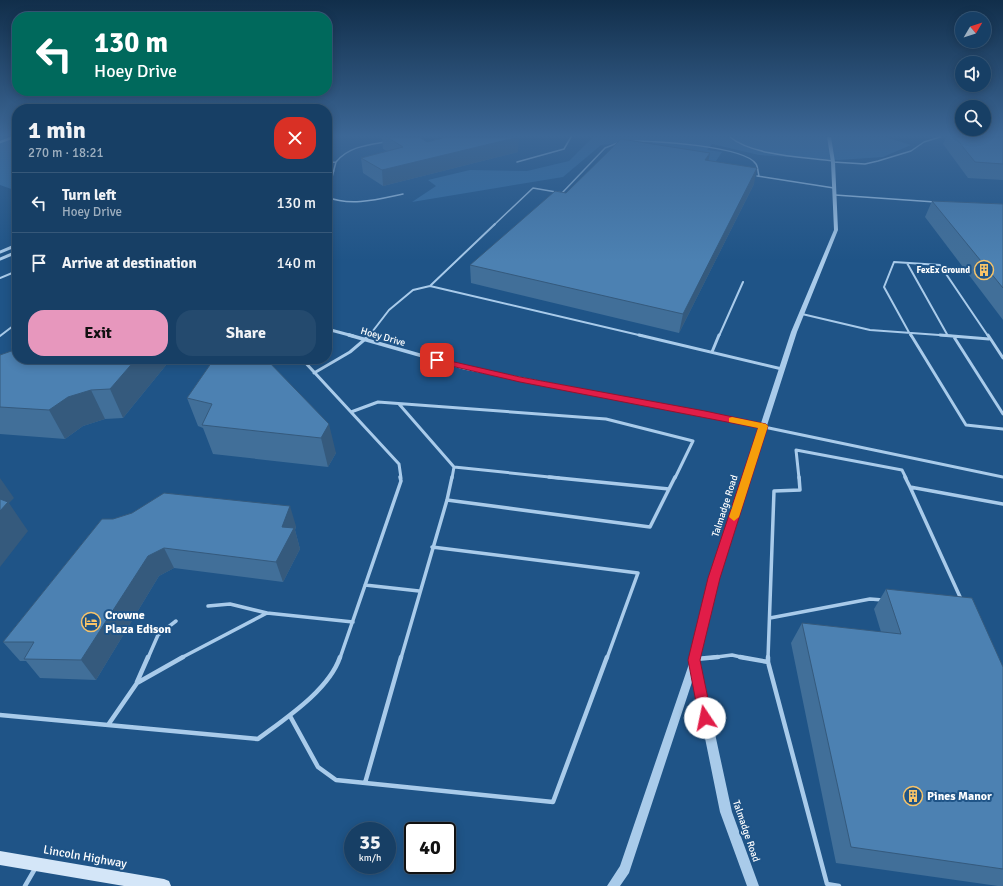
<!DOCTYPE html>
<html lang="en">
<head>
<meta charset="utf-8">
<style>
  :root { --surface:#173f65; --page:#244a6e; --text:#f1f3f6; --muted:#9eafbf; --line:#365879; --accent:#e797bd }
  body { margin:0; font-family:Signika,sans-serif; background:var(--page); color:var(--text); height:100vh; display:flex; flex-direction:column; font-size:15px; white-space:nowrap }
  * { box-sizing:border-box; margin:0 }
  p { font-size:13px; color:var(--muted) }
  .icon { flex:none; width:22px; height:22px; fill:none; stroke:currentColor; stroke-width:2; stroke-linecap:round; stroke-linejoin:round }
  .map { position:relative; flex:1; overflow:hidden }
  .panel { position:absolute; left:12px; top:104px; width:320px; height:260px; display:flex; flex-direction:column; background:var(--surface); border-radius:16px; box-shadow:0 2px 10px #0003,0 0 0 1px var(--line) }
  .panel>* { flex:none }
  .top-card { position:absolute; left:12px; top:12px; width:320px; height:84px; border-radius:16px; box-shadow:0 2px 10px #0003,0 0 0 1px var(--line); background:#00695c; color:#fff; overflow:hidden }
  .needle { width:26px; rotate:51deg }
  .tools { position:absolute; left:955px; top:12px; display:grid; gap:8px }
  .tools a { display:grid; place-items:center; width:36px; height:36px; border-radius:50%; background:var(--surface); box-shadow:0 2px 10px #0003,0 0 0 1px var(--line); font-size:20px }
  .speed { position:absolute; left:344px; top:822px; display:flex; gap:8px; font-size:20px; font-weight:700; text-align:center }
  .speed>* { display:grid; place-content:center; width:52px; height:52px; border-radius:50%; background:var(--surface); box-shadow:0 2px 10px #0003,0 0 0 1px var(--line); line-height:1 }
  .speed small { font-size:10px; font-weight:400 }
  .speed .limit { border:2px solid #111; border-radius:6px; background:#fff; color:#111 }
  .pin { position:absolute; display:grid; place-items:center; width:34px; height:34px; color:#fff; margin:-17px; border-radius:8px; box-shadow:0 2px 6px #0006 }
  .me { position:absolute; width:44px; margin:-22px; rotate:349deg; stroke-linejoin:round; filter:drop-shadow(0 0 3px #0008) }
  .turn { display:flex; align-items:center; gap:14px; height:84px; padding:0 16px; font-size:18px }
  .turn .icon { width:52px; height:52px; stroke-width:2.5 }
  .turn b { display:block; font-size:28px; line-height:34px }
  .round { display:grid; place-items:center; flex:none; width:42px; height:42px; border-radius:16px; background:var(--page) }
  .head { display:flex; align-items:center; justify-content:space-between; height:68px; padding:0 16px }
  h1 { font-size:24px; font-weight:800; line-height:30px }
  .cta { display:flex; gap:8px; margin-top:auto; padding:8px 16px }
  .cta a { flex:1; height:46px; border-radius:16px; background:var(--accent); color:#111; font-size:16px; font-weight:800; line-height:46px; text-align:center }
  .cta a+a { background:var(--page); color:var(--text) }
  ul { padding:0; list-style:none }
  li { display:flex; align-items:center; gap:12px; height:60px; padding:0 16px; border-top:1px solid var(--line) }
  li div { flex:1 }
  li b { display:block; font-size:15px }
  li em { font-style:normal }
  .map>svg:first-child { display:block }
  .green { fill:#336ea4 }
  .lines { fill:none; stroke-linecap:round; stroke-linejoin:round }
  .service-far4 { stroke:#a9cbea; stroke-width:1.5 }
  .service-far3 { stroke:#a9cbea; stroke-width:2 }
  .service-far2 { stroke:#a9cbea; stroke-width:3 }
  .service-far1 { stroke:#a9cbea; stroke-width:3.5 }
  .service { stroke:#a9cbea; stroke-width:4.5 }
  .minor-far2 { stroke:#a9cbea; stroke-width:2.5 }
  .minor-far1 { stroke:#a9cbea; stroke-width:3 }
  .minor { stroke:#a9cbea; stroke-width:3.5 }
  .tertiary { fill:#a9cbea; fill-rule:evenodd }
  .secondary { fill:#d4e6f8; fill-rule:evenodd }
  .wall { fill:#416f99 }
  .shaded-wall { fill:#355a7d }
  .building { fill:#4c81b2; stroke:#355a7d }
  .route { fill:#e11d48; stroke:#92132f }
  .slow { fill:#f59e0b }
  .labels { text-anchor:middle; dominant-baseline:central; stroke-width:4; stroke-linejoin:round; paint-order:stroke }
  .far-poi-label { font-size:9px; font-weight:bold; fill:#fff; stroke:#1f5487; text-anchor:end }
  .street-label { font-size:10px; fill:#fff; stroke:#1f5487 }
  .near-poi-label { font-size:12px; font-weight:bold; fill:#fff; stroke:#1f5487; text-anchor:start }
  .near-street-label { font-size:12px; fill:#fff; stroke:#1f5487 }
</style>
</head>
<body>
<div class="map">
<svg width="1003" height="886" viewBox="0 0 1003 886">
  <rect width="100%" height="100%" fill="#1f5487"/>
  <path class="green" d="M 0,137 L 17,137 L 17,191 L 0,185 Z
    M 593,137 L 885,137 L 911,145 L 883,157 L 838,160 L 759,155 L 712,144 L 707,150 L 722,152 L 710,170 L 638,158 L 655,140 L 601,145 L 563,177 L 412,202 L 436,186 L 428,180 L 470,170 L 527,171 L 569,161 Z"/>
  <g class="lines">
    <path class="service-far4" d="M 730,137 C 753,156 804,157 833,161
      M 628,141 C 650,140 745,146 756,164 C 758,167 758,173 759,176
      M 517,162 L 564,149 L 571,137
      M 833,162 L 865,164 L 878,161 L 911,151 L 924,142 L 940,137
      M 327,163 L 336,162 C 348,147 367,145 385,142
      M 327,171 L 334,171
      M 757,176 L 834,188
      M 835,195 L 935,202
      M 327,196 L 336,162
      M 327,197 C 351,207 379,199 403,194
      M 494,225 L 533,188 L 562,193 L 605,148 L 620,142"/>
    <path class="service-far3" d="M 495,224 L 430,286 L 643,336
      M 907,263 L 948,336
      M 0,278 L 17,271
      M 802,314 L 870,330 L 953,336
      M 0,336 L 17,323
      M 369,336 L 389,310 L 413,290 L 430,286
      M 719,336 L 743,282
      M 911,336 L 884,287 L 894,262 L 940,265 L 988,336"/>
    <path class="service-far2" d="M 639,335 L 782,369
      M 911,335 L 966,425 L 1003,429
      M 940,335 L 989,339
      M 988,335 L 1003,358
      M 954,337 L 1003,414
      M 712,352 L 719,335
      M 302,359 L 399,464 L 401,478
      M 314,373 L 350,352 L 370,335
      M 399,404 L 454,467 L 452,478
      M 351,412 L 378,402 L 606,419 L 693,441 L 675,478
      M 764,427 L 1003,477
      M 454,467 L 559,478
      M 799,478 L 796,450 L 902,470 L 906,478"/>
    <path class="service-far1" d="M 549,477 L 669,489
      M 905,477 L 910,487
      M 447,500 L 650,527 L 675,477
      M 432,547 L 638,573 L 607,658
      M 365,585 L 419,591
      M 961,599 L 910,487 L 1003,504
      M 208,606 L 230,604 L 267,613
      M 770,618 L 870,599 L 883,600
      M 148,658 L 158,635 L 176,621
      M 181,658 L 267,613 L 353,622
      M 340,658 L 401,481 L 400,477
      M 401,658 L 447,500 L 452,477
      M 709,658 L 732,655 L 745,658
      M 768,658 L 774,491 L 800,490 L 799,477"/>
    <path class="service" d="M 740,657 L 768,662 L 768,657
      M 696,659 L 718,657
      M 768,662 L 827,884 L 839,886
      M 137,682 L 148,657
      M 0,715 L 258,739 C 286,718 329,690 340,657
      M 290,716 L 318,767 L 336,780 L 553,802 L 607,657
      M 108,725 L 137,683 L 183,657
      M 365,783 L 401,657
      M 25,886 L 36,867"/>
    <path class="minor-far2" d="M 0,142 L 14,137"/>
    <path class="minor-far1" d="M 0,252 L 17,245
      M 0,259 L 17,252
      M 327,329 L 353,336"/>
    <path class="minor" d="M 349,335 L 465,368 L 763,426"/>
    <path class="tertiary" d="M 827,137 L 831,137 L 835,162 L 838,230 L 797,332 L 718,578 L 699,660 L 732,812 L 759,886 L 747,886 L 720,812 L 693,679 L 629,873 L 620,886 L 607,886 L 620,866 L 690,661 L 710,578 L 791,332 L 834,230 L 831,162 Z"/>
    <path class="secondary" d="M 0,851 L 164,879 L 169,881 L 171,886 L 124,886 L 0,865 Z"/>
  </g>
  <path class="wall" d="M 382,137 L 419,137 L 427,142 L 518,152 L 383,186 L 363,173 L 361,158 L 387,151 L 383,149 Z
    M 946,137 L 1003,137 L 1003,180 L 968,178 L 943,144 Z
    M 709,160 L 754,184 L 679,333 L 471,283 L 470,265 L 566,193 Z
    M 932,201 L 1003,204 L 1003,320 L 925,217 Z
    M 0,355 L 17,359 L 171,359 L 123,418 L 105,419 L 83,426 L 65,439 L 0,434 Z
    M 266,359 L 336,453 L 328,467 L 213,454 L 203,428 L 198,426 L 187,398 Z
    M 102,519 L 296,526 L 295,530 L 300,549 L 283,582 L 174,568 L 159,576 L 96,680 L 40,678 L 26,661 L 20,661 L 3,642 Z
    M 886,589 L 1003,667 L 1003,886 L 998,886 L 836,863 L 791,643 L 802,623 L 881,632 L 874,609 Z"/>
  <path class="shaded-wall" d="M 519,137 L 518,152 L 383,186 L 382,170 Z
    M 710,153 L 707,168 L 705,160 Z
    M 757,168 L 754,184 L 679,333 L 683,314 Z
    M 136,359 L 171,359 L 123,418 L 110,389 Z
    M 91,390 L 105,419 L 83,426 L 65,439 L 49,410 L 68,397 Z
    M 329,424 L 336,453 L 328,467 L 321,438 Z
    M 0,478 L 14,498 L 9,503 L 28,531 L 0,567 Z
    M 290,506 L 296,526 L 295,530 L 300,549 L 283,582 L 276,562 L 282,527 Z
    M 164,548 L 174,568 L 159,576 L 96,680 L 81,660 L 148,556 Z"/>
  <path class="building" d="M 387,137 L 419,137 L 427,142 L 446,137 L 519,137 L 382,170 L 361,158 L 403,147 Z
    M 955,137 L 1003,137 L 1003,164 L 975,162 Z
    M 621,139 L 710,153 L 705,160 L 757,168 L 683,314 L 470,265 L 555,191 L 566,193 Z
    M 932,201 L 1003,204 L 1003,288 Z
    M 17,349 L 17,359 L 136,359 L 110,389 L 91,390 L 68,397 L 49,410 L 0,407 L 0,355 Z
    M 214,359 L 266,359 L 329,424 L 321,438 L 202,425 L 212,404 L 187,398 Z
    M 164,493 L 290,506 L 282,527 L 294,528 L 276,562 L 164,548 L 148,556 L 81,660 L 24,659 L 34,642 L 3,642 L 102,519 L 113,519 L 132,513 Z
    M 0,499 L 8,502 L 0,511 Z
    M 886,589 L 972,598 L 1003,667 L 1003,869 L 851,847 L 802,623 L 901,634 Z"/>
  <linearGradient id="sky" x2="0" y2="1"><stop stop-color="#112e4a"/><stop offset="0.52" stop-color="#3c6796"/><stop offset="1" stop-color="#3c6796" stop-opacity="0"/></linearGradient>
  <rect width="1003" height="261" fill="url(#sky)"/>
  <path class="route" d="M 437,358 L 520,377 L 705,411 L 766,424 L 768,426 L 720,578 L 700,660 L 712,718 L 710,722 L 705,724 L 701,722 L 699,718 L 688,660 L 708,578 L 758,428 L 520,382 L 434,362 L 434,359 Z"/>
  <path class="slow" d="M 732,417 L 766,424 L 768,426 L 739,517 L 734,521 L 729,517 L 758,428 L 729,422 L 729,418 Z"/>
  <defs>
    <symbol id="building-ring" viewBox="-11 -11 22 22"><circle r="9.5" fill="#1f5487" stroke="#f8c469" stroke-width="1.5"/><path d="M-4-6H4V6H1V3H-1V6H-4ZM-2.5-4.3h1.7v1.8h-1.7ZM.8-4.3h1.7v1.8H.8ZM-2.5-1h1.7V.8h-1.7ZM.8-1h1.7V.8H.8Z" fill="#f8c469"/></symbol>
    <symbol id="hotel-ring" viewBox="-11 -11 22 22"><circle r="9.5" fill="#1f5487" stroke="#f8c469" stroke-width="1.5"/><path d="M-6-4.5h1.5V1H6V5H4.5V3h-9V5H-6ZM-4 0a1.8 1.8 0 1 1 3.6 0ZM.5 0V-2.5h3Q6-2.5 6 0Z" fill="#f8c469"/></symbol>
  </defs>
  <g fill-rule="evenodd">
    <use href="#building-ring" x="973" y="259" width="22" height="22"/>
    <use href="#hotel-ring" x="80" y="611" width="22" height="22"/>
    <use href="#building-ring" x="902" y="785" width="22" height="22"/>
  </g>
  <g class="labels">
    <g class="far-poi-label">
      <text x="970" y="270">FexEx Ground</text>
    </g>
    <g class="street-label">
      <text transform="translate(383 337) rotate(16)">Hoey Drive</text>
      <text transform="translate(725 506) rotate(-72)">Talmadge Road</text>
      <text transform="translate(746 831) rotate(71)">Talmadge Road</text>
    </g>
    <g class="near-poi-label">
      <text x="105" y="615">Crowne<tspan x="105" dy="14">Plaza Edison</tspan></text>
      <text x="927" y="796">Pines Manor</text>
    </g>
    <g class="near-street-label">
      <text transform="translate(85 857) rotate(10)">Lincoln Highway</text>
    </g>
  </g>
</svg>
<div class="tools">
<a><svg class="needle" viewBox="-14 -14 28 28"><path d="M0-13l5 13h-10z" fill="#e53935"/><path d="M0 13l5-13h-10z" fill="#9eafbf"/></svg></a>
<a><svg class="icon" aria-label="sound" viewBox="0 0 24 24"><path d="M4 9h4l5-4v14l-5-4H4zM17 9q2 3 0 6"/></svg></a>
<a><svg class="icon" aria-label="search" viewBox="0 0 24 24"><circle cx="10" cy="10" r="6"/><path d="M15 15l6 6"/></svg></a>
</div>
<div class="speed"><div>35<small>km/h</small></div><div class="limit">40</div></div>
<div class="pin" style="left:437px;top:360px;background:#d93025"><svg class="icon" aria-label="arrive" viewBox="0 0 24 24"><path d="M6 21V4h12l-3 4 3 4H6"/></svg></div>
<svg class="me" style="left:705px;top:718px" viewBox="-20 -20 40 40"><circle r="19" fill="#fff"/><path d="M0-13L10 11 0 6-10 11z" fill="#e11d48"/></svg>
<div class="top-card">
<div class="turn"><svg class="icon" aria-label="left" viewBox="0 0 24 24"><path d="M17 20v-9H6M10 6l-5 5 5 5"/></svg><div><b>130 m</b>Hoey Drive</div></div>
</div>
<section class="panel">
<div class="head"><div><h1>1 min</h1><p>270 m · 18:21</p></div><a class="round" style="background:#d93025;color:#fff"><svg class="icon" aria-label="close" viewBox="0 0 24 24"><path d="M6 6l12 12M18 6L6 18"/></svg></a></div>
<ul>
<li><svg class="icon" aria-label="left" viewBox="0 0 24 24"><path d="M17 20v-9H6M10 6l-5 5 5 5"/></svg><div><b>Turn left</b><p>Hoey Drive</p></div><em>130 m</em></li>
<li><svg class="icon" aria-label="arrive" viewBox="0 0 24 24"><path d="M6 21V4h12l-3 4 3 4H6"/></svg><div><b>Arrive at destination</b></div><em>140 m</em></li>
</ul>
<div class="cta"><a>Exit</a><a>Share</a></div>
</section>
</div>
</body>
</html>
